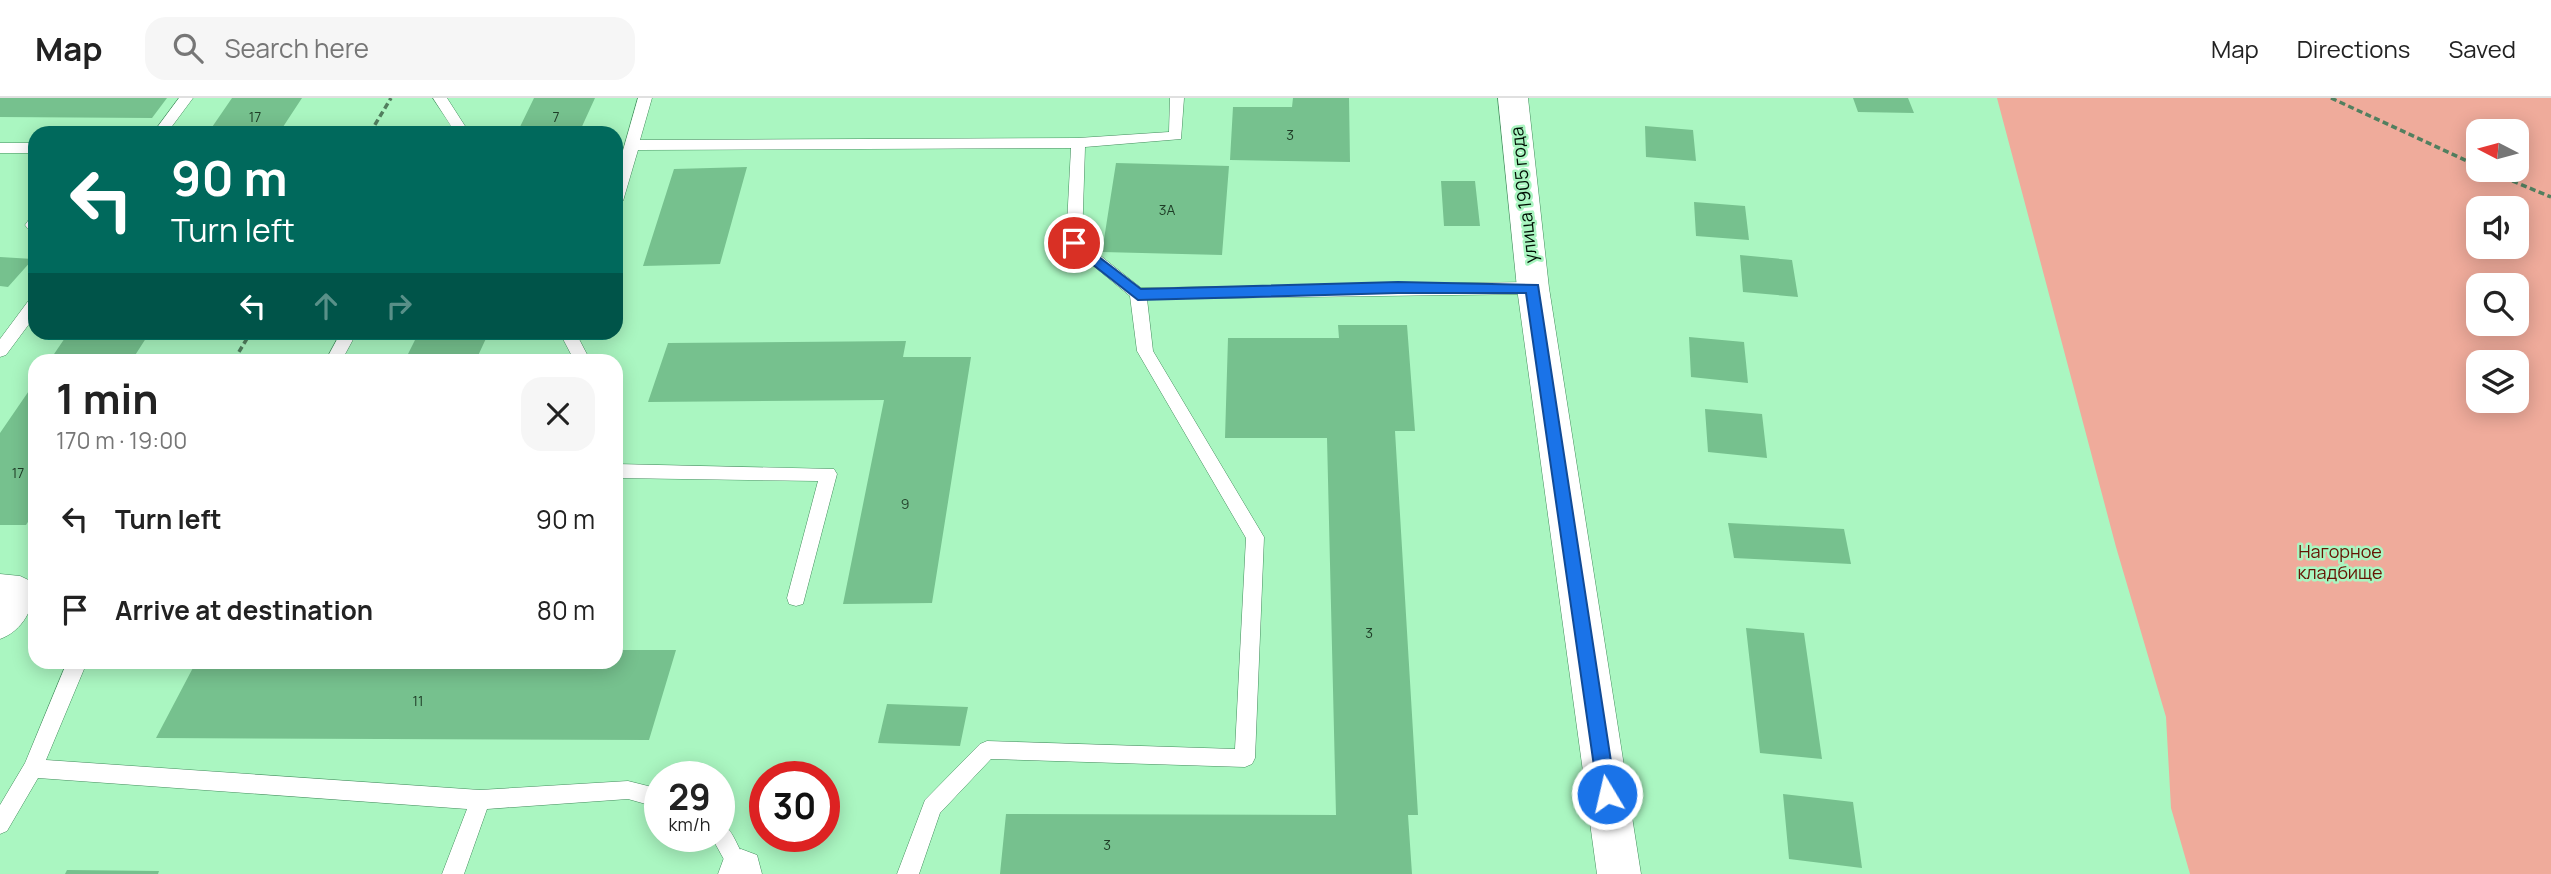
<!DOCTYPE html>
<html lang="en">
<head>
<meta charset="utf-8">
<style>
  :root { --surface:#fff; --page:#f6f6f6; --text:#222; --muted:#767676; --line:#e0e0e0 }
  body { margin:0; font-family:Manrope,sans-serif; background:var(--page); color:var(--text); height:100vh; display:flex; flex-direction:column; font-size:26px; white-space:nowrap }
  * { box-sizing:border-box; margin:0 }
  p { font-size:23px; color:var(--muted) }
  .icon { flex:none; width:38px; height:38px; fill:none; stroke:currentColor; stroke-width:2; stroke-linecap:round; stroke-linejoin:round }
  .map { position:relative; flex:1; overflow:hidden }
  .sheet { position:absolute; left:28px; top:256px; width:595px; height:315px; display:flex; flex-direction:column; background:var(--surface); border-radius:21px; box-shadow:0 4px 18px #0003 }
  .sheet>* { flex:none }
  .guide { position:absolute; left:28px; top:28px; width:595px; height:214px; border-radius:21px; box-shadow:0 4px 18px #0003; background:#00695c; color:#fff; overflow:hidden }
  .needle { width:46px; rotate:276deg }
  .buttons { position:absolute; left:2466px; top:21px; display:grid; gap:14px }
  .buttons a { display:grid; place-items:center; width:63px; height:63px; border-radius:14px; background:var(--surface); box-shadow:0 4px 18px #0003; font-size:35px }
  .speed { position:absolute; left:644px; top:663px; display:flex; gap:14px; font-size:35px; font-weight:700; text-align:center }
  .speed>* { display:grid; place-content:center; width:91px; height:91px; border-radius:50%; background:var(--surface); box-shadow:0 4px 18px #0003; line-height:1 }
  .speed small { font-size:18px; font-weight:400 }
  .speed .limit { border:10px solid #d22; background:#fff; color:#111 }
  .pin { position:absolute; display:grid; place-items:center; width:60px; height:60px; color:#fff; margin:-30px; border:4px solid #fff; border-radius:50%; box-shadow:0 2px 7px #0007 }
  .me { position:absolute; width:77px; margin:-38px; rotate:351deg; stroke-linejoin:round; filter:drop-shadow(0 0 5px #0008) }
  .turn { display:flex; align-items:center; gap:24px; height:147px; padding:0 28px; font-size:32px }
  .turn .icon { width:91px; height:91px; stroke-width:2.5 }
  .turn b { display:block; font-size:49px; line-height:60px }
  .lanes { display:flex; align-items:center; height:66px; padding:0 28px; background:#0003; justify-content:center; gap:35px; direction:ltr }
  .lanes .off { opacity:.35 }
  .round { display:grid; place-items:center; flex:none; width:74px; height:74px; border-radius:21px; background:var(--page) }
  .summary { display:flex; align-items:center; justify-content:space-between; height:119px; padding:0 28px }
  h1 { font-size:42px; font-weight:700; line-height:52px }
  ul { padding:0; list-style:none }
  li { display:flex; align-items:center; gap:21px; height:91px; padding:0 28px }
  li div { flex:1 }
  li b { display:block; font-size:26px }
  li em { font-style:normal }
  header { display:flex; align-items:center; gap:42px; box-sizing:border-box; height:98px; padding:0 35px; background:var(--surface); border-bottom:2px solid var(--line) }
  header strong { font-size:33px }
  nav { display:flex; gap:38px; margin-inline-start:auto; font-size:24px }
  .search { width:490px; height:63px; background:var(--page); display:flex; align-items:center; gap:18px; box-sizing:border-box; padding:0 24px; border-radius:21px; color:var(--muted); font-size:26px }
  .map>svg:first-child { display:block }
  .green { fill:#efab9b; fill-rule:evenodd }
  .building { fill:#76c18e }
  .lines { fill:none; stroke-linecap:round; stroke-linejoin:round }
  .lane-casing { stroke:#438d5d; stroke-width:1 }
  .street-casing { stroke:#438d5d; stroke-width:1 }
  .path { stroke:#527f5f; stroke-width:3.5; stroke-dasharray:6 3.5; stroke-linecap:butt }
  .lane { fill:#fff; fill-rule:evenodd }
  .street { fill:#fff; fill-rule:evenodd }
  .route { fill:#1a73e8; stroke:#114b97; stroke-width:2 }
  .labels { text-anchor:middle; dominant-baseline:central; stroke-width:5; stroke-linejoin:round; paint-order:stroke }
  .number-label { font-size:14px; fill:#1e3c26 }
  .street-label { font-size:18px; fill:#001004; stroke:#aaf6c1 }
  .park-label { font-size:18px; fill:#651303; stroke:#aaf6c1 }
</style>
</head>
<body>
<header>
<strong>Map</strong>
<div class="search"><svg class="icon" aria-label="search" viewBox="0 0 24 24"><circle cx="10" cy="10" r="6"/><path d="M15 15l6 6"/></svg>Search here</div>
<nav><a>Map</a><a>Directions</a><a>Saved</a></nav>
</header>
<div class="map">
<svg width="2551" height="776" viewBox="0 0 2551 776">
  <rect width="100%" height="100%" fill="#aaf6c1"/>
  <path class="green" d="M 1997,0 L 2551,0 L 2551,776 L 2190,776 L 2171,710 L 2166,619 L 2116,449 ZM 2478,33 L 2516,33 L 2516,72 L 2478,72 ZM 2478,110 L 2516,110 L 2516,149 L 2478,149 ZM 2478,187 L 2516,187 L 2516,226 L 2478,226 ZM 2478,264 L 2516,264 L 2516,303 L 2478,303 Z"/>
  <path class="building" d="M 0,0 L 167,0 L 152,20 L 0,19 Z
    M 232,0 L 302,0 L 279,35 L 208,35 Z
    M 534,0 L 595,0 L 579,35 L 517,35 Z
    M 1293,0 L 1349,0 L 1350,64 L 1230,62 L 1233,9 L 1292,9 Z
    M 1853,0 L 1908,0 L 1914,15 L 1858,14 Z
    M 1645,28 L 1693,32 L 1696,63 L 1646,59 Z
    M 1116,65 L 1229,68 L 1222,157 L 1102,154 Z
    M 747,69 L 720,166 L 643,168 L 674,71 Z
    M 1441,83 L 1475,83 L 1480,128 L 1444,128 Z
    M 1694,104 L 1745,108 L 1749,142 L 1696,138 Z
    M 1740,157 L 1792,162 L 1798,199 L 1743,194 Z
    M 0,159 L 33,161 L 8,189 L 0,188 Z
    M 1338,227 L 1407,227 L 1415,333 L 1395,333 L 1418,717 L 1408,717 L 1412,776 L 1000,776 L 1006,716 L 1336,717 L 1327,340 L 1225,340 L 1228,240 L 1339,240 Z
    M 69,234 L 150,234 L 132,262 L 50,262 Z
    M 419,234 L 489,234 L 476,262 L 405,262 Z
    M 1689,239 L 1744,244 L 1748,285 L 1691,279 Z
    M 906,243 L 903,259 L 971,259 L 932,505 L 843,506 L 884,302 L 648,304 L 668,245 Z
    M 35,284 L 35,413 L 26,427 L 0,427 L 0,335 Z
    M 1705,311 L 1762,316 L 1767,360 L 1708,354 Z
    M 1728,425 L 1844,431 L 1851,466 L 1734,460 Z
    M 1746,530 L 1804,535 L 1822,661 L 1760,655 Z
    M 616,552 L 676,552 L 649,642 L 156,640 L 196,564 L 616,564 Z
    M 887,606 L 968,609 L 960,648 L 878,645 Z
    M 1783,696 L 1853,704 L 1862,770 L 1789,761 Z
    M 67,772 L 159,773 L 158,776 L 65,776 Z"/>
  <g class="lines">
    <defs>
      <path id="lane" d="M 179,0 L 193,0 L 167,35 L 153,35 Z
        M 433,0 L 447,0 L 465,28 L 461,35 L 447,35 L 451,28 Z
        M 638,0 L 652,0 L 640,42 L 1078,40 L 1169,34 L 1170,0 L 1184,0 L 1181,41 L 1085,49 L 1082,143 L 1141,190 L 1533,184 L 1541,190 L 1533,196 L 1147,201 L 1153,253 L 1264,439 L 1255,660 L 1252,666 L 1245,669 L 991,661 L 940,715 L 919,776 L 897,776 L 925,702 L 980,646 L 987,643 L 1235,651 L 1246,440 L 1137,253 L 1130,198 L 1066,145 L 1071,50 L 638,52 L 623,103 L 616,108 L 616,77 Z
        M 0,45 L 35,45 L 35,55 L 0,55 Z
        M 35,119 L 35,132 L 28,131 L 25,127 L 30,120 Z
        M 35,200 L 35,218 L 6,257 L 0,259 L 0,241 L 29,202 Z
        M 341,234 L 357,234 L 342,262 L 326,262 Z
        M 565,234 L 581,234 L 579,241 L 590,262 L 574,262 L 563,241 Z
        M 616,366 L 834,371 L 837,376 L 803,506 L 796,508 L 789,506 L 787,500 L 818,383 L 616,380 Z
        M 67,564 L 87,564 L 46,662 L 480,692 L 628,683 L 660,691 L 660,710 L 628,701 L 487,711 L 464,776 L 442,776 L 467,711 L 38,680 L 7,733 L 0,736 L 0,707 L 25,665 Z
        M 719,724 C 734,730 737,751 747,763 C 752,768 755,769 759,776 L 732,776 L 711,738 L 719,738 Z"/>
      <path id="street" d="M 1498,0 L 1528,0 L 1549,190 L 1641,776 L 1597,776 L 1517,190 Z
        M 0,476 L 20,478 L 35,485 C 35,509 23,533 0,541 Z
        M 741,751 L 757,757 L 762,776 L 718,776 L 725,757 Z"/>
    </defs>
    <use href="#lane" class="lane-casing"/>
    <use href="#street" class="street-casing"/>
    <path class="path" d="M 2331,0 L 2478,68
      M 370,35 L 391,0
      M 2486,72 L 2551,99
      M 234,262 L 251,234"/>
    <use href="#lane" class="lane"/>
    <use href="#street" class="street"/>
  </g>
  <path class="route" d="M 1074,140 L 1141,191 L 1398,184 L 1538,187 L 1616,696 L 1614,702 L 1607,705 L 1600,702 L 1598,696 L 1526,195 L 1398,195 L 1138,202 L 1069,148 L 1069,141 Z"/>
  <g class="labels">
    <g class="number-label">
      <text x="255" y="18">17</text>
      <text x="556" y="18">7</text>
      <text x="1290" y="36">3</text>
      <text x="1167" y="111">3А</text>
      <text x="18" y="374">17</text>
      <text x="905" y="405">9</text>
      <text x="1369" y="534">3</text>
      <text x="418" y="602">11</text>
      <text x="1107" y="746">3</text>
    </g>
    <g class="street-label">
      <text transform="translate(1523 97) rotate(-96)">улица 1905 года</text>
    </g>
    <g class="park-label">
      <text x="2340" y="453">Нагорное<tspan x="2340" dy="21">кладбище</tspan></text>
    </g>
  </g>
</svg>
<div class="buttons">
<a><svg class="needle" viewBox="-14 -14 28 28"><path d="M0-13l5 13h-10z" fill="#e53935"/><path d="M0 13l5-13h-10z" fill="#767676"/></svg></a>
<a><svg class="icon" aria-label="sound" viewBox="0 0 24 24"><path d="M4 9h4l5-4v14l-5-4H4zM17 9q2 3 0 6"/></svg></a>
<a><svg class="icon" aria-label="search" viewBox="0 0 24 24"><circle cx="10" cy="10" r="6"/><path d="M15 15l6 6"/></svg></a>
<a><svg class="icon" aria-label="layers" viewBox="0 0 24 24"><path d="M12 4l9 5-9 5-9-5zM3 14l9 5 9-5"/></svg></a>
</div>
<div class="speed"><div>29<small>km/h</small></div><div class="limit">30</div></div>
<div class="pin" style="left:1074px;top:145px;background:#d93025"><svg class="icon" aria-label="arrive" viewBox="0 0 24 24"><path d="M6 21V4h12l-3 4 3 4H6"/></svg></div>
<svg class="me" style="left:1607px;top:696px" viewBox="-20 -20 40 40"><circle r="17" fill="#1a73e8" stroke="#fff" stroke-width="3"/><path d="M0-11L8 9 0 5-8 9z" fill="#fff"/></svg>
<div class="guide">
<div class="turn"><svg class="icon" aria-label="left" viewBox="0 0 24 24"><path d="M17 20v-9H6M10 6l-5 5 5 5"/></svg><div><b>90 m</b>Turn left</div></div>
<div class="lanes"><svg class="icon" aria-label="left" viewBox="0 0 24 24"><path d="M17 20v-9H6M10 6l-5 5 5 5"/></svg><svg class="icon off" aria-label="ahead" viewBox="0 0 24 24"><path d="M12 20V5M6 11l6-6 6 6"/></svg><svg class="icon off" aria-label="right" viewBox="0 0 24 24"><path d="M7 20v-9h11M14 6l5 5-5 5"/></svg></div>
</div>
<section class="sheet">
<div class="summary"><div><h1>1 min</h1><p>170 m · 19:00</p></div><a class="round"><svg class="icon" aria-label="close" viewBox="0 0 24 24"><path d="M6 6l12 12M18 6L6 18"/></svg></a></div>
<ul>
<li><svg class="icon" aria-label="left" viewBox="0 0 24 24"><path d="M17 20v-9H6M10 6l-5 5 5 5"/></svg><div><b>Turn left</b></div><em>90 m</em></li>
<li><svg class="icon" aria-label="arrive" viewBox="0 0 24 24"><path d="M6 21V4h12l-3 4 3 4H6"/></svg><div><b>Arrive at destination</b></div><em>80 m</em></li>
</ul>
</section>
</div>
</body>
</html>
